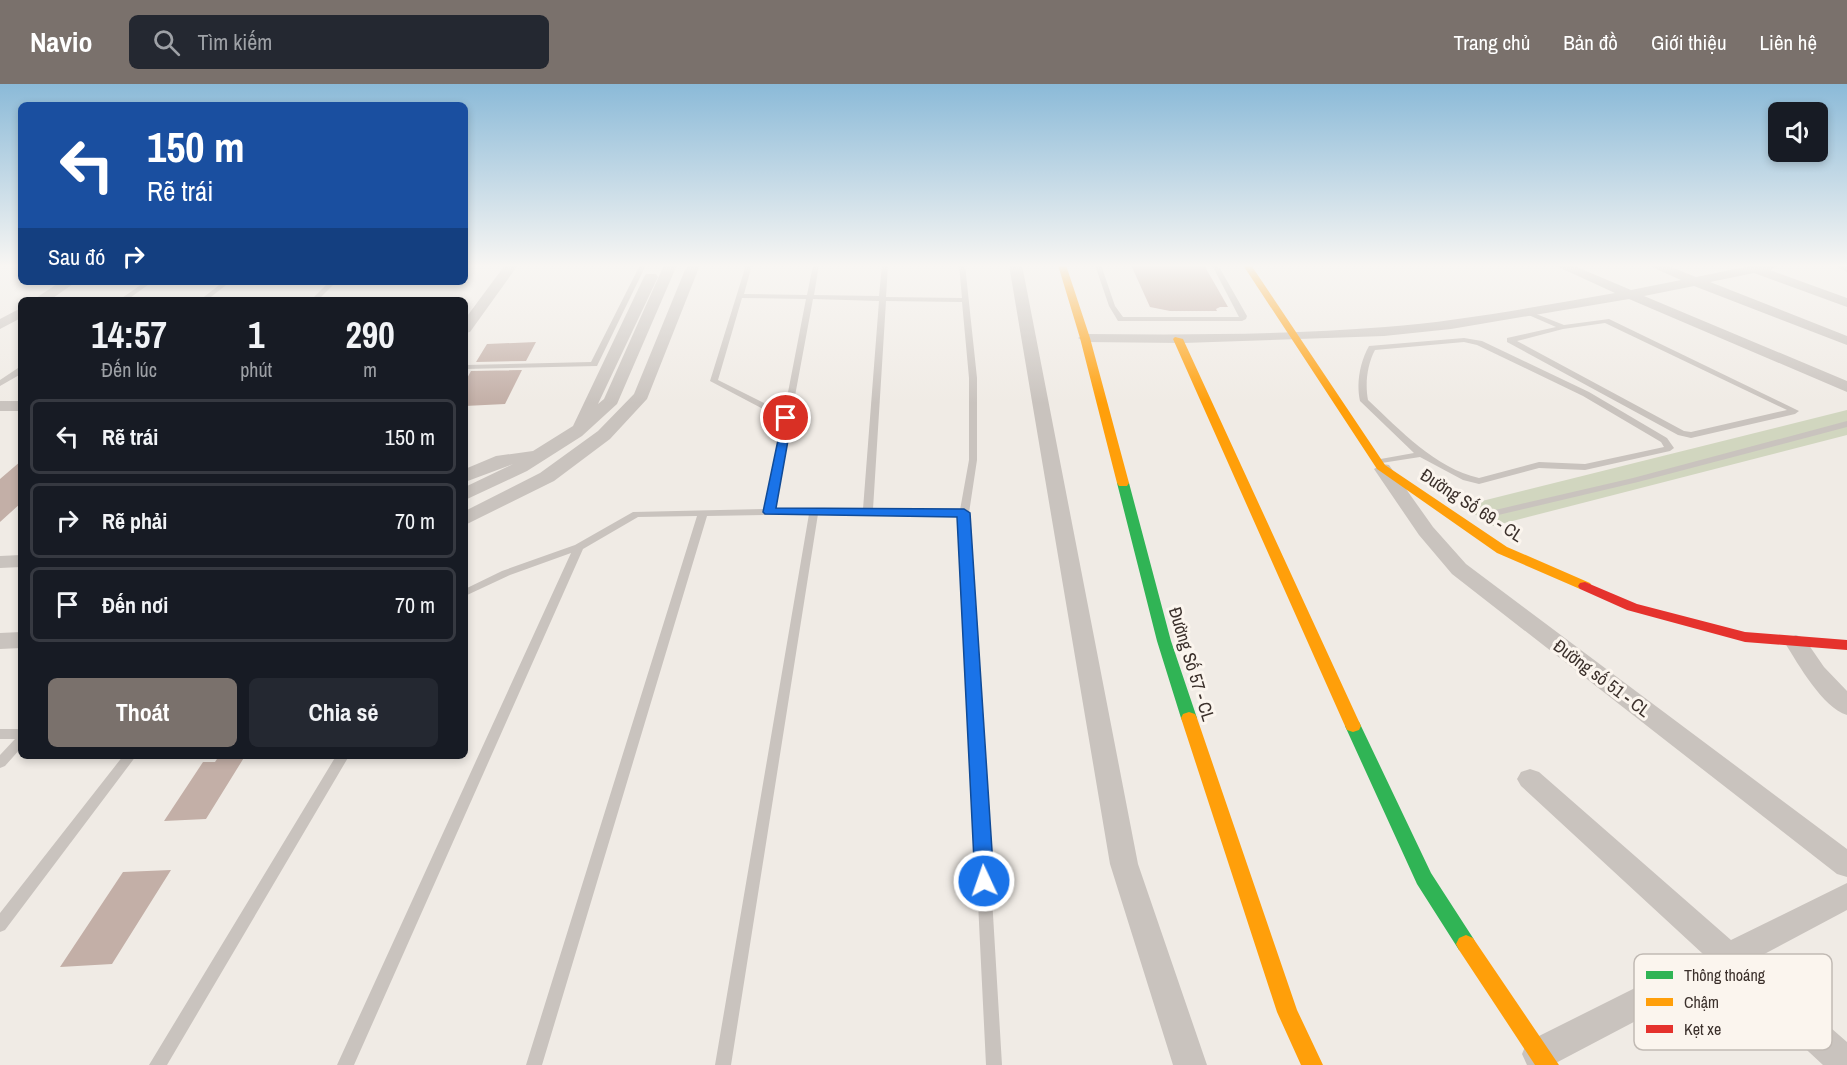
<!DOCTYPE html>
<html lang="vi">
<head>
<meta charset="utf-8">
<style>
  :root { --surface:#171b24; --page:#242831; --text:#f1f3f6; --muted:#9ea1a6; --line:#363941; --accent:#7a716c }
  body { margin:0; font-family:"Archivo Narrow",sans-serif; background:var(--page); color:var(--text); height:100vh; display:flex; flex-direction:column; font-size:22px; white-space:nowrap }
  * { box-sizing:border-box; margin:0 }
  p { font-size:20px; color:var(--muted) }
  .icon { flex:none; width:33px; height:33px; fill:none; stroke:currentColor; stroke-width:2; stroke-linecap:round; stroke-linejoin:round }
  .map { position:relative; flex:1; overflow:hidden }
  .sheet { position:absolute; left:18px; top:213px; width:450px; height:462px; display:flex; flex-direction:column; background:var(--surface); border-radius:9px; box-shadow:0 3px 9px #0003 }
  .sheet>* { flex:none }
  .banner { position:absolute; left:18px; top:18px; width:450px; height:183px; border-radius:9px; box-shadow:0 3px 9px #0003; background:#1a4fa0; color:#fff; overflow:hidden }
  .controls { position:absolute; left:1768px; top:18px; display:grid; gap:12px }
  .controls a { display:grid; place-items:center; width:60px; height:60px; border-radius:9px; background:var(--surface); box-shadow:0 3px 9px #0003; font-size:30px }
  .pin { position:absolute; display:grid; place-items:center; width:51px; height:51px; color:#fff; margin:-26px; border:3px solid #fff; border-radius:50%; box-shadow:0 2px 6px #0007 }
  .me { position:absolute; width:66px; margin:-33px; rotate:357deg; stroke-linejoin:round; filter:drop-shadow(0 0 4px #0008) }
  .turn { display:flex; align-items:center; gap:21px; height:126px; padding:0 30px; font-size:27px }
  .turn .icon { width:78px; height:78px; stroke-width:2.5 }
  .turn b { display:block; font-size:42px; line-height:51px }
  .then { display:flex; align-items:center; height:57px; padding:0 30px; background:#0003; gap:12px; font-size:22px }
  .eta { display:flex; justify-content:space-evenly; align-items:center; height:102px; text-align:center }
  .eta b { font-size:36px; font-weight:700; line-height:42px }
  .primary-button { display:flex; gap:12px; margin-top:auto; padding:12px 30px }
  .primary-button a { flex:1; height:69px; border-radius:9px; background:var(--accent); color:#fff; font-size:24px; font-weight:700; line-height:69px; text-align:center }
  .primary-button a+a { background:var(--page); color:var(--text) }
  ul { padding:0; list-style:none }
  li { display:flex; align-items:center; gap:18px; height:75px; margin:0 12px 9px; padding:0 18px; border:3px solid var(--line); border-radius:9px }
  li div { flex:1 }
  li b { display:block; font-size:22px }
  li em { font-style:normal }
  header { display:flex; align-items:center; gap:36px; box-sizing:border-box; height:84px; padding:0 30px; background:var(--accent); color:#fff }
  header strong { font-size:28px }
  nav { display:flex; gap:33px; margin-inline-start:auto; font-size:21px }
  .search { width:420px; height:54px; background:var(--page); display:flex; align-items:center; gap:15px; box-sizing:border-box; padding:0 21px; border-radius:9px; color:var(--muted); font-size:22px }
  .map>svg:first-child { display:block }
  .green { fill:#d1d6bf }
  .building { fill:#c3afa7 }
  .lines { fill:none; stroke-linecap:round; stroke-linejoin:round }
  .lane { fill:#c9c3be; fill-rule:evenodd }
  .street { fill:#c9c3be; fill-rule:evenodd }
  .fast { fill:#30b455; fill-rule:evenodd }
  .slow { fill:#ff9f0a; fill-rule:evenodd }
  .jam { fill:#e5322d; fill-rule:evenodd }
  .route { fill:#1a73e8; stroke:#114b97; stroke-width:1.5 }
  .labels { text-anchor:middle; dominant-baseline:central; stroke-width:6; stroke-linejoin:round; paint-order:stroke }
  .street-label { font-size:18px; fill:#3b302b; stroke:#fbf5ee }
  .key { fill:#fbf5ee; stroke:#c1bab4; stroke-width:1.5 }
  .key-label { font-size:16px; fill:#3b302b }
</style>
</head>
<body>
<header>
<strong>Navio</strong>
<div class="search"><svg class="icon" aria-label="search" viewBox="0 0 24 24"><circle cx="10" cy="10" r="6"/><path d="M15 15l6 6"/></svg>Tìm kiếm</div>
<nav><a>Trang chủ</a><a>Bản đồ</a><a>Giới thiệu</a><a>Liên hệ</a></nav>
</header>
<div class="map">
<svg width="1847" height="981" viewBox="0 0 1847 981">
  <rect width="100%" height="100%" fill="#f0ebe5"/>
  <path class="green" d="M 1847,326 L 1847,351 L 1493,442 L 1462,422 Z"/>
  <path class="building" d="M 1131,181 L 1204,181 L 1228,223 L 1220,223 L 1216,225 L 1217,227 L 1170,227 L 1150,223 Z
    M 536,258 L 526,277 L 476,278 L 487,260 Z
    M 522,286 L 505,320 L 465,322 L 465,298 L 471,287 Z
    M 21,377 L 21,419 L 0,438 L 0,395 Z
    M 219,672 L 245,672 L 206,735 L 164,737 L 203,678 L 215,678 Z
    M 171,786 L 112,880 L 60,883 L 123,788 Z"/>
  <g class="lines">
    <path class="lane" d="M 640,181 L 646,181 L 597,282 L 465,285 L 465,281 L 591,278 Z
      M 746,181 L 752,181 L 744,210 L 807,211 L 813,181 L 819,181 L 814,211 L 879,212 L 882,181 L 888,181 L 886,213 L 962,214 L 959,181 L 965,181 L 977,294 L 977,376 L 969,429 L 1002,981 L 986,981 L 959,432 L 818,430 L 731,981 L 715,981 L 809,430 L 707,432 L 542,981 L 526,981 L 697,432 L 638,433 L 583,465 L 354,981 L 337,981 L 571,469 L 510,491 L 465,512 L 465,505 L 502,487 L 575,461 L 633,428 L 765,425 L 782,335 L 710,297 ZM 742,214 L 806,215 L 784,329 L 718,296 ZM 813,215 L 879,217 L 863,425 L 774,425 ZM 886,217 L 962,218 L 969,294 L 969,376 L 960,426 L 873,425 Z
      M 1095,181 L 1101,181 L 1115,222 L 1123,233 L 1239,233 L 1212,181 L 1218,181 L 1247,232 L 1246,235 L 1242,237 L 1118,237 L 1109,222 Z
      M 145,198 L 152,198 L 127,216 L 119,216 Z
      M 223,198 L 230,198 L 207,216 L 200,216 Z
      M 329,198 L 336,198 L 318,216 L 311,216 Z
      M 385,198 L 392,198 L 388,201 L 386,200 Z
      M 1526,226 L 1564,241 L 1609,235 L 1799,327 L 1795,330 L 1691,354 L 1678,351 L 1507,258 L 1507,254 L 1556,243 L 1524,229 L 1524,227 ZM 1605,239 L 1787,326 L 1691,348 L 1684,347 L 1517,257 L 1563,245 Z
      M 1464,254 L 1482,257 L 1589,308 L 1667,354 L 1674,364 L 1670,367 L 1585,386 L 1539,384 L 1479,400 L 1463,396 L 1420,373 L 1375,380 L 1373,378 L 1375,376 L 1414,369 L 1360,317 C 1356,299 1360,278 1369,262 ZM 1464,258 L 1477,261 L 1583,312 L 1661,358 L 1664,363 L 1585,380 L 1539,378 L 1479,394 C 1435,384 1400,346 1368,316 C 1365,300 1367,281 1375,266 Z
      M 18,284 L 21,284 L 21,290 L 0,302 L 0,296 Z
      M 1847,337 L 1847,343 L 1638,398 L 1494,432 L 1489,429 L 1491,427 L 1633,394 Z
      M 0,645 L 21,645 L 21,664 L 5,682 L 0,684 L 0,671 L 15,655 L 0,655 Z
      M 123,672 L 136,672 L 5,846 L 0,848 L 0,829 Z
      M 336,672 L 349,672 L 167,981 L 149,981 Z"/>
    <path class="street" d="M 505,181 L 518,181 L 470,248 L 465,249 L 465,235 Z
      M 664,181 L 677,181 L 617,320 L 582,352 L 527,387 L 465,416 L 465,403 L 513,380 L 465,398 L 465,385 L 496,372 L 533,367 L 573,342 L 644,193 L 646,190 L 656,190 L 658,193 L 598,320 L 604,315 Z
      M 687,181 L 700,181 L 647,315 L 610,355 L 554,397 L 465,441 L 465,427 L 540,389 L 598,347 L 634,310 Z
      M 1009,181 L 1022,181 L 1138,780 L 1207,981 L 1173,981 L 1110,780 Z
      M 1554,181 L 1572,181 L 1631,206 L 1681,196 L 1647,181 L 1666,181 L 1696,193 L 1755,181 L 1782,181 L 1770,186 L 1847,214 L 1847,223 L 1754,189 L 1710,198 L 1847,252 L 1847,261 L 1694,202 L 1644,212 L 1847,297 L 1847,308 L 1629,215 L 1451,245 L 1384,252 L 1183,259 L 1085,258 L 1078,254 L 1085,250 C 1185,251 1286,251 1385,243 C 1463,237 1539,222 1615,209 Z
      M 1834,181 L 1847,181 L 1847,188 Z
      M 60,198 L 76,198 L 50,216 L 33,216 Z
      M 21,224 L 21,234 L 0,245 L 0,235 Z
      M 0,317 L 21,317 L 21,327 L 0,327 Z
      M 1383,380 L 1389,381 L 1433,443 L 1466,480 L 1847,765 L 1847,793 L 1837,790 L 1452,490 L 1419,451 L 1374,385 Z
      M 21,471 L 21,483 L 0,484 L 0,472 Z
      M 21,548 L 21,564 L 0,565 L 0,549 Z
      M 1796,551 L 1804,554 L 1824,583 L 1847,607 L 1847,631 C 1823,624 1798,580 1785,559 L 1788,554 Z
      M 1530,685 L 1539,688 L 1731,856 L 1847,799 L 1847,826 L 1753,876 L 1847,958 L 1847,981 L 1823,981 L 1725,890 L 1552,981 L 1527,981 L 1522,970 L 1527,958 L 1703,870 L 1521,702 L 1517,695 L 1521,688 Z"/>
    <path class="fast" d="M 1123,395 L 1129,399 L 1171,557 L 1197,634 L 1195,638 L 1189,640 L 1183,638 L 1181,634 L 1157,557 L 1117,399 Z
      M 1353,636 L 1359,638 L 1361,642 L 1431,789 L 1473,854 L 1476,860 L 1473,866 L 1466,869 L 1459,866 L 1417,800 L 1345,642 L 1347,638 Z"/>
    <path class="slow" d="M 1058,181 L 1066,181 L 1090,254 L 1129,399 L 1127,402 L 1119,402 L 1117,399 L 1080,254 Z
      M 1243,181 L 1251,181 L 1385,381 L 1507,463 L 1590,499 L 1592,502 L 1590,505 L 1580,505 L 1497,469 L 1377,385 Z
      M 1175,253 L 1183,255 L 1361,642 L 1359,646 L 1353,648 L 1347,646 L 1345,642 L 1173,255 Z
      M 1189,628 L 1195,630 L 1197,634 L 1297,926 L 1323,981 L 1301,981 L 1277,928 L 1181,634 L 1183,630 Z
      M 1466,851 L 1473,854 L 1559,981 L 1535,981 L 1459,866 L 1456,860 L 1459,854 Z"/>
    <path class="jam" d="M 1585,498 L 1637,520 L 1745,548 L 1847,556 L 1847,566 L 1745,558 L 1627,526 L 1580,505 L 1578,502 L 1580,499 Z"/>
  </g>
  <linearGradient id="sky" x2="0" y2="1"><stop stop-color="#8bbad8"/><stop offset="0.57" stop-color="#f8f6f3"/><stop offset="1" stop-color="#f8f6f3" stop-opacity="0"/></linearGradient>
  <rect width="1847" height="319" fill="url(#sky)"/>
  <path class="route" d="M 783,332 L 792,334 L 776,424 L 964,425 L 970,429 L 994,797 L 991,803 L 984,805 L 977,803 L 975,797 L 957,433 L 765,430 L 763,428 Z"/>
  <g class="labels">
    <g class="street-label">
      <text transform="translate(1472 421) rotate(33)">Đường Số 69 - CL</text>
      <text transform="translate(1192 580) rotate(73)">Đường Số 57 - CL</text>
      <text transform="translate(1602 594) rotate(37)">Đường số 51 - CL</text>
    </g>
  </g>
  <rect x="1634" y="870" width="198" height="96" rx="9" class="key"/>
  <rect x="1646" y="887" width="27" height="8" fill="#30b455"/>
  <rect x="1646" y="914" width="27" height="8" fill="#ff9f0a"/>
  <rect x="1646" y="941" width="27" height="8" fill="#e5322d"/>
  <g class="key-label">
    <text x="1684" y="897">Thông thoáng</text>
    <text x="1684" y="924">Chậm</text>
    <text x="1684" y="951">Kẹt xe</text>
  </g>
</svg>
<div class="controls">
<a><svg class="icon" aria-label="sound" viewBox="0 0 24 24"><path d="M4 9h4l5-4v14l-5-4H4zM17 9q2 3 0 6"/></svg></a>
</div>
<div class="pin" style="left:786px;top:334px;background:#d93025"><svg class="icon" aria-label="arrive" viewBox="0 0 24 24"><path d="M6 21V4h12l-3 4 3 4H6"/></svg></div>
<svg class="me" style="left:984px;top:797px" viewBox="-20 -20 40 40"><circle r="17" fill="#1a73e8" stroke="#fff" stroke-width="3"/><path d="M0-11L8 9 0 5-8 9z" fill="#fff"/></svg>
<div class="banner">
<div class="turn"><svg class="icon" aria-label="left" viewBox="0 0 24 24"><path d="M17 20v-9H6M10 6l-5 5 5 5"/></svg><div><b>150 m</b>Rẽ trái</div></div>
<div class="then">Sau đó<svg class="icon" aria-label="right" viewBox="0 0 24 24"><path d="M7 20v-9h11M14 6l5 5-5 5"/></svg></div>
</div>
<section class="sheet">
<div class="eta">
<div><b>14:57</b><p>Đến lúc</p></div>
<div><b>1</b><p>phút</p></div>
<div><b>290</b><p>m</p></div>
</div>
<ul>
<li><svg class="icon" aria-label="left" viewBox="0 0 24 24"><path d="M17 20v-9H6M10 6l-5 5 5 5"/></svg><div><b>Rẽ trái</b></div><em>150 m</em></li>
<li><svg class="icon" aria-label="right" viewBox="0 0 24 24"><path d="M7 20v-9h11M14 6l5 5-5 5"/></svg><div><b>Rẽ phải</b></div><em>70 m</em></li>
<li><svg class="icon" aria-label="arrive" viewBox="0 0 24 24"><path d="M6 21V4h12l-3 4 3 4H6"/></svg><div><b>Đến nơi</b></div><em>70 m</em></li>
</ul>
<div class="primary-button"><a>Thoát</a><a>Chia sẻ</a></div>
</section>
</div>
</body>
</html>
